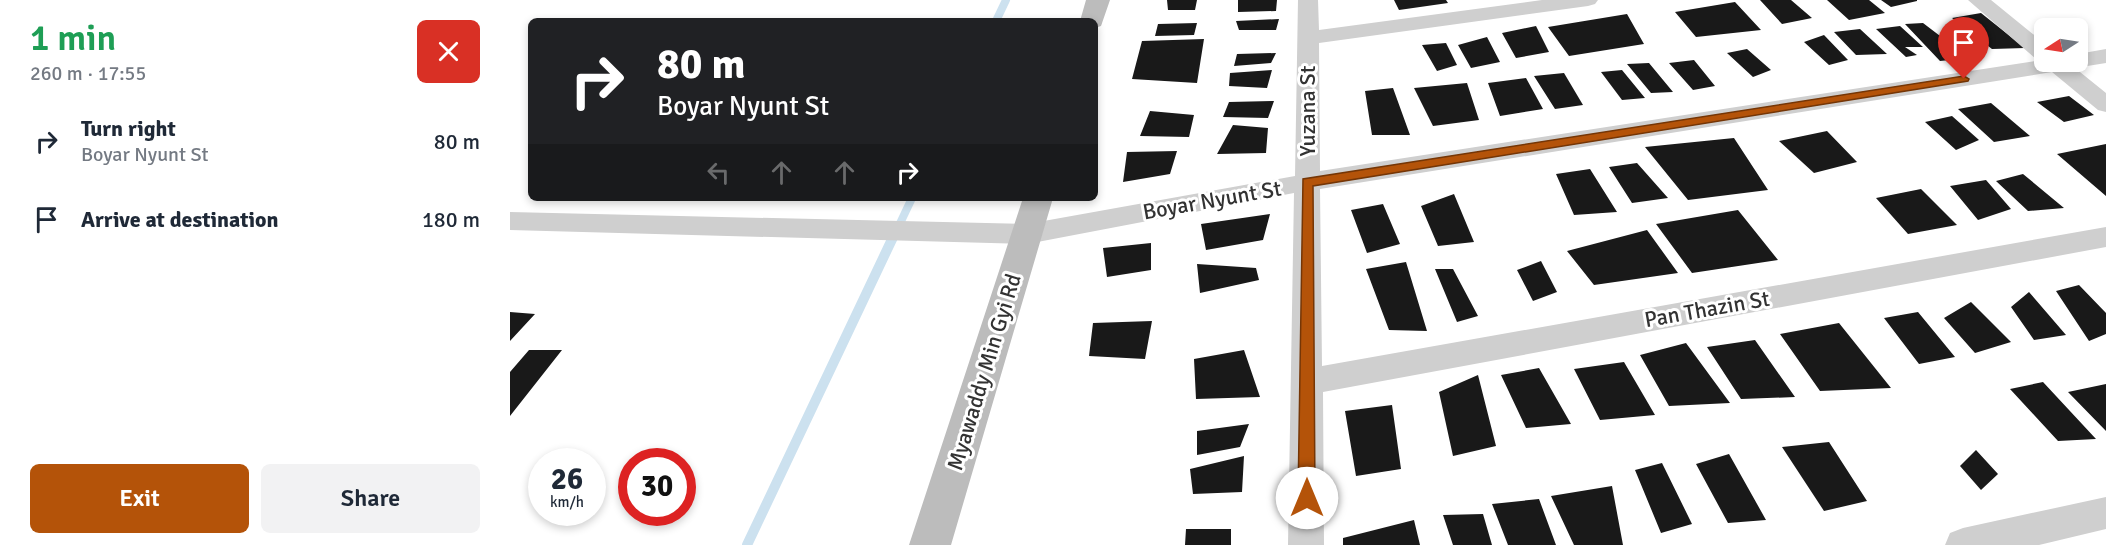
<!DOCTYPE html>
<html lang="en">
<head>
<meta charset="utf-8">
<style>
  :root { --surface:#fff; --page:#f2f2f3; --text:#1f2937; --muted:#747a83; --accent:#b45309 }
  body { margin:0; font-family:Signika,sans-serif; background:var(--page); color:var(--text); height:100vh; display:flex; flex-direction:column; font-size:22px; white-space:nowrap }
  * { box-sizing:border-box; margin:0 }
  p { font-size:20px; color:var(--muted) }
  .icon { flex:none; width:33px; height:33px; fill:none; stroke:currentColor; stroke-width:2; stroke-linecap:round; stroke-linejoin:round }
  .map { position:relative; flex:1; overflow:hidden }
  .drawer { display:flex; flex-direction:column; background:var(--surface); width:510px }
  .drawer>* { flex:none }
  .hud { position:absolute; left:18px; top:18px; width:570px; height:183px; border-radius:9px; box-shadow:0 3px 9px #0003; background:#202124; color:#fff; overflow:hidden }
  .needle { width:39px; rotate:258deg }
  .fabs { position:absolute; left:1524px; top:18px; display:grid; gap:12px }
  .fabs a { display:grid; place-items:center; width:54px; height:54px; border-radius:9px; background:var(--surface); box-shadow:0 3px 9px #0003; font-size:30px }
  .speed { position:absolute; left:18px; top:448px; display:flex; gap:12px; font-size:30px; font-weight:700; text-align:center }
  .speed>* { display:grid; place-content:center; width:78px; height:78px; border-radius:50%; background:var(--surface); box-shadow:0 3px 9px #0003; line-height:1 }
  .speed small { font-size:15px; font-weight:400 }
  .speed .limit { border:9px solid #d22; background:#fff; color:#111 }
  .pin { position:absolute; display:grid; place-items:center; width:51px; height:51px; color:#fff; margin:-62px -26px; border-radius:50% 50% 50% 0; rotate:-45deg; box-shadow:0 0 6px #0007 }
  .pin .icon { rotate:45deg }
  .me { position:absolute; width:66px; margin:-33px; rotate:0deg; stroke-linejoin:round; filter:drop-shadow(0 0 4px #0008) }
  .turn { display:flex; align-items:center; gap:21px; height:126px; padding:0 30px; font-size:27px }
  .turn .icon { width:78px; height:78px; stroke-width:2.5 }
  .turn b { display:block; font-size:42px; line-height:51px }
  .lanes { display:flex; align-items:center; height:57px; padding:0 30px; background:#0003; justify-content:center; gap:30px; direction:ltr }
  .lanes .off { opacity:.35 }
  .round { display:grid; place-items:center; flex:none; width:63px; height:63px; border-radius:9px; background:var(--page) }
  .headline { display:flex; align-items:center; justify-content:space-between; height:102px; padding:0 30px }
  h1 { font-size:36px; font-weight:600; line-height:45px; color:#1e9e55 }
  .cta { display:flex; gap:12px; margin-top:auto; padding:12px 30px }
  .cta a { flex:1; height:69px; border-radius:9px; background:var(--accent); color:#fff; font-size:24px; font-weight:600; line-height:69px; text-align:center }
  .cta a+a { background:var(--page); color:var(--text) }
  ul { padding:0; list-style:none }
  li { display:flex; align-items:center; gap:18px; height:78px; padding:0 30px }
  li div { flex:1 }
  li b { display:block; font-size:22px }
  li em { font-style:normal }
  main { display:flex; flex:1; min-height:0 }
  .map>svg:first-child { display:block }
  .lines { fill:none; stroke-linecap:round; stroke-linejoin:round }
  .stream-far1 { stroke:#cce1ef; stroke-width:8 }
  .stream { stroke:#cce1ef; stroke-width:10 }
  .building { fill:#191919 }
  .street { fill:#cfcfcf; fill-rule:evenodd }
  .secondary { fill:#bcbcbc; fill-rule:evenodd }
  .route { fill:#b45309; stroke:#753606; stroke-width:1.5 }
  .labels { text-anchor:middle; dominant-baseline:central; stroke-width:6; stroke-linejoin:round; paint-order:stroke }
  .street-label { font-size:22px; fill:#323232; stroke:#fff }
</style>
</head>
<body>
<main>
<section class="drawer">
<div class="headline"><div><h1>1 min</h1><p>260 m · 17:55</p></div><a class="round" style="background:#d93025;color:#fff"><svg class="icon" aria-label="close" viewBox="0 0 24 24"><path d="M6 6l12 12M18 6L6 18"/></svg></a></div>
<ul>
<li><svg class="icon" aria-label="right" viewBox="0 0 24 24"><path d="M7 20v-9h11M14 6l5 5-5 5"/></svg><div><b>Turn right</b><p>Boyar Nyunt St</p></div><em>80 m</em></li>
<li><svg class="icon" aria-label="arrive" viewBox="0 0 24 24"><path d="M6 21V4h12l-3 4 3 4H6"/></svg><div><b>Arrive at destination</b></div><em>180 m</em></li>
</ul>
<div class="cta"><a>Exit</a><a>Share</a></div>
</section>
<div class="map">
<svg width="1596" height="545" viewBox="0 0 1596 545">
  <rect width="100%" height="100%" fill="#fff"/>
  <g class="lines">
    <path class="stream-far1" d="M 486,21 L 496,0
      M 385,234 L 402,198"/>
    <path class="stream" d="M 237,545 L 385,233"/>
  </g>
  <path class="building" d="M 657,0 L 687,0 L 685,10 L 658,10 Z
    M 728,0 L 767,0 L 766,11 L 728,12 Z
    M 884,0 L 936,0 L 938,3 L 889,10 Z
    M 1250,0 L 1281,0 L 1302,18 L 1272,24 Z
    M 1317,0 L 1359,0 L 1375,13 L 1339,20 Z
    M 1371,0 L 1407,0 L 1407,1 L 1381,7 Z
    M 1225,2 L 1251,30 L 1186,37 L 1165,12 Z
    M 1471,13 L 1515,48 L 1482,49 L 1442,18 Z
    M 1117,14 L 1134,44 L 1059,56 L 1038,27 Z
    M 769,19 L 766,30 L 729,30 L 726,21 Z
    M 687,23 L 684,35 L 645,36 L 648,24 Z
    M 1413,23 L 1459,58 L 1430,61 L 1395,24 Z
    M 1026,26 L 1039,52 L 1006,58 L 992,33 Z
    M 1390,26 L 1413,47 L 1395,47 L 1407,55 L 1396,57 L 1366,29 Z
    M 1350,29 L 1377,54 L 1346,55 L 1324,32 Z
    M 1314,35 L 1338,60 L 1319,65 L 1294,42 Z
    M 977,37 L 990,62 L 961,68 L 948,45 Z
    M 694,39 L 687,83 L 622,79 L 632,41 Z
    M 936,43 L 947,65 L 927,71 L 912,45 Z
    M 1237,49 L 1261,70 L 1243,77 L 1217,53 Z
    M 766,53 L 761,63 L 724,66 L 727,54 Z
    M 1184,60 L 1205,86 L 1183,90 L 1159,63 Z
    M 1139,63 L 1163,92 L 1141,93 L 1117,64 Z
    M 762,70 L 757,88 L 719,86 L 720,73 Z
    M 1112,70 L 1135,98 L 1112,100 L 1091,72 Z
    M 1054,73 L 1073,105 L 1045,109 L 1024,76 Z
    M 1016,78 L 1033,109 L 990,116 L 978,83 Z
    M 957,83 L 969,120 L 923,126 L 904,88 Z
    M 883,88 L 900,135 L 862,135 L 855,91 Z
    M 1559,96 L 1584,115 L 1554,122 L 1527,102 Z
    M 764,101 L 758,118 L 713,117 L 719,102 Z
    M 1481,103 L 1520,136 L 1484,142 L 1448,109 Z
    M 640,111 L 684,115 L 679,137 L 630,136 Z
    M 1442,116 L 1469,140 L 1446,150 L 1415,122 Z
    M 723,125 L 758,128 L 756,153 L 707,154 Z
    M 1317,131 L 1347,162 L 1304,173 L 1269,141 Z
    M 1224,138 L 1258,190 L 1178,200 L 1135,147 Z
    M 1596,144 L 1596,196 L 1547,154 Z
    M 667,151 L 660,174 L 613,182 L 617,152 Z
    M 1127,163 L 1158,198 L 1122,203 L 1099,167 Z
    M 1080,169 L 1107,212 L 1064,215 L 1046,174 Z
    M 1513,174 L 1554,208 L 1518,211 L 1486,181 Z
    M 1476,180 L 1501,209 L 1468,220 L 1440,186 Z
    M 1411,189 L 1447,225 L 1398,234 L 1366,198 Z
    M 944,194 L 964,242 L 928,246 L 911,206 Z
    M 873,204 L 890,244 L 857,253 L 841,210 Z
    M 1228,210 L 1268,260 L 1182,273 L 1146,224 Z
    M 760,214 L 753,240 L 696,250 L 691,224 Z
    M 1137,230 L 1168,273 L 1084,285 L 1057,251 Z
    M 641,243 L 641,270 L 597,277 L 593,248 Z
    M 1031,261 L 1047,292 L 1023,301 L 1007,270 Z
    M 896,262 L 917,331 L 879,330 L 856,269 Z
    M 687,264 L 746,268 L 749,280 L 690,293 Z
    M 925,269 L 943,269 L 968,316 L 947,322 Z
    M 1569,285 L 1596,313 L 1596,334 L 1579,341 L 1546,291 Z
    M 1519,292 L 1556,335 L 1524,340 L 1501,307 Z
    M 1461,302 L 1501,342 L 1465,353 L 1434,318 Z
    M 0,312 L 25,314 L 0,341 Z
    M 1408,312 L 1445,357 L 1409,364 L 1374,318 Z
    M 642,321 L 635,359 L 579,356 L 583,323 Z
    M 1329,323 L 1381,388 L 1310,391 L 1270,334 Z
    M 1245,340 L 1285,397 L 1231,399 L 1197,347 Z
    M 1176,343 L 1220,403 L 1159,406 L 1130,355 Z
    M 19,350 L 52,350 L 0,416 L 0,372 Z
    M 734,350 L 750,397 L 686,399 L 684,359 Z
    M 1114,362 L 1145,415 L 1090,420 L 1064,369 Z
    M 1029,368 L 1061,424 L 1016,428 L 991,375 Z
    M 968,375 L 986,446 L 943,456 L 929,392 Z
    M 1533,382 L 1586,439 L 1548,441 L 1500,389 Z
    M 1596,384 L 1596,431 L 1558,392 Z
    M 882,405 L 891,469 L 846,476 L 835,411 Z
    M 739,424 L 730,447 L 687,455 L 687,431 Z
    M 1319,442 L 1357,501 L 1314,511 L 1272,447 Z
    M 1466,450 L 1488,474 L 1471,490 L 1450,466 Z
    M 1219,454 L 1256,520 L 1218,523 L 1186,464 Z
    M 734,456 L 732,492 L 683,494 L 680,469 Z
    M 1152,463 L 1182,524 L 1151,533 L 1125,470 Z
    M 1102,486 L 1113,545 L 1064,545 L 1041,496 Z
    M 1029,499 L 1046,545 L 998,545 L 982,504 Z
    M 973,514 L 982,545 L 943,545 L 933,515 Z
    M 904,520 L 910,545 L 833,545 L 833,538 Z
    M 676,529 L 721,529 L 721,545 L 675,545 Z"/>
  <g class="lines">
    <path class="street" d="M 788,0 L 808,0 L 809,30 L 1032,0 L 1088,0 L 1085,4 L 1078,6 L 809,43 L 810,171 L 1532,60 L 1526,59 L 1458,0 L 1481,0 L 1534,43 L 1534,62 L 1568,62 L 1568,54 L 1596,49 L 1596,63 L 1565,68 L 1596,93 L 1596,112 L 1588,110 L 1542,72 L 810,189 L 812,366 L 1596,227 L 1596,247 L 813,392 L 814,545 L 778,545 L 784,193 L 517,244 L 0,230 L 0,212 L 517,224 L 785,176 Z
      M 1596,497 L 1596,529 L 1529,545 L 1435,545 L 1440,533 L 1453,528 Z"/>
    <path class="secondary" d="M 576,0 L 600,0 L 591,26 L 585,28 L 585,21 L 570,21 Z
      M 513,198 L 543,198 L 441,545 L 399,545 Z"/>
  </g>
  <path class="route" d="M 1454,76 L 1459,79 L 1458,81 L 803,186 L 805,498 L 803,504 L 797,506 L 791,504 L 788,498 L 793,179 Z"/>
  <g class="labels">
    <g class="street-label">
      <text transform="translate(797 111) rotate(-90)">Yuzana St</text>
      <text transform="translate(702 200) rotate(-10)">Boyar Nyunt St</text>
      <text transform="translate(1197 309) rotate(-10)">Pan Thazin St</text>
      <text transform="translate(474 372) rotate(-73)">Myawaddy Min Gyi Rd</text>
    </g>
  </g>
</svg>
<div class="fabs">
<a><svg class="needle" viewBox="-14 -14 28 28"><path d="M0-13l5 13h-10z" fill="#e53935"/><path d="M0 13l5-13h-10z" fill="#747a83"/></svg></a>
</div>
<div class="speed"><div>26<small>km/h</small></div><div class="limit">30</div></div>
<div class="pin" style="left:1454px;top:79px;background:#d93025"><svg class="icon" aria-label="arrive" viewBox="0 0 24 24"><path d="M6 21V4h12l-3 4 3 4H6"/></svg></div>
<svg class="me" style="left:797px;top:498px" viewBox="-20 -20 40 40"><circle r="19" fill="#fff"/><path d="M0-13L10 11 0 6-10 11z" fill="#b45309"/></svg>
<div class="hud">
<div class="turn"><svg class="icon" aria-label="right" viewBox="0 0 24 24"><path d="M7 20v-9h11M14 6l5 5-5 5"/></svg><div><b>80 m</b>Boyar Nyunt St</div></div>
<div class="lanes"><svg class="icon off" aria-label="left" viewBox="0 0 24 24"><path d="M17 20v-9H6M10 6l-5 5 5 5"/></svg><svg class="icon off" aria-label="ahead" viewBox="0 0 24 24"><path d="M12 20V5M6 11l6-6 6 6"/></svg><svg class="icon off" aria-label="ahead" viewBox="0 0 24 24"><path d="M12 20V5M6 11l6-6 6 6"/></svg><svg class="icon" aria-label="right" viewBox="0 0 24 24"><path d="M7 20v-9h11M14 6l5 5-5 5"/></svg></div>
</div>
</div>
</main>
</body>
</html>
